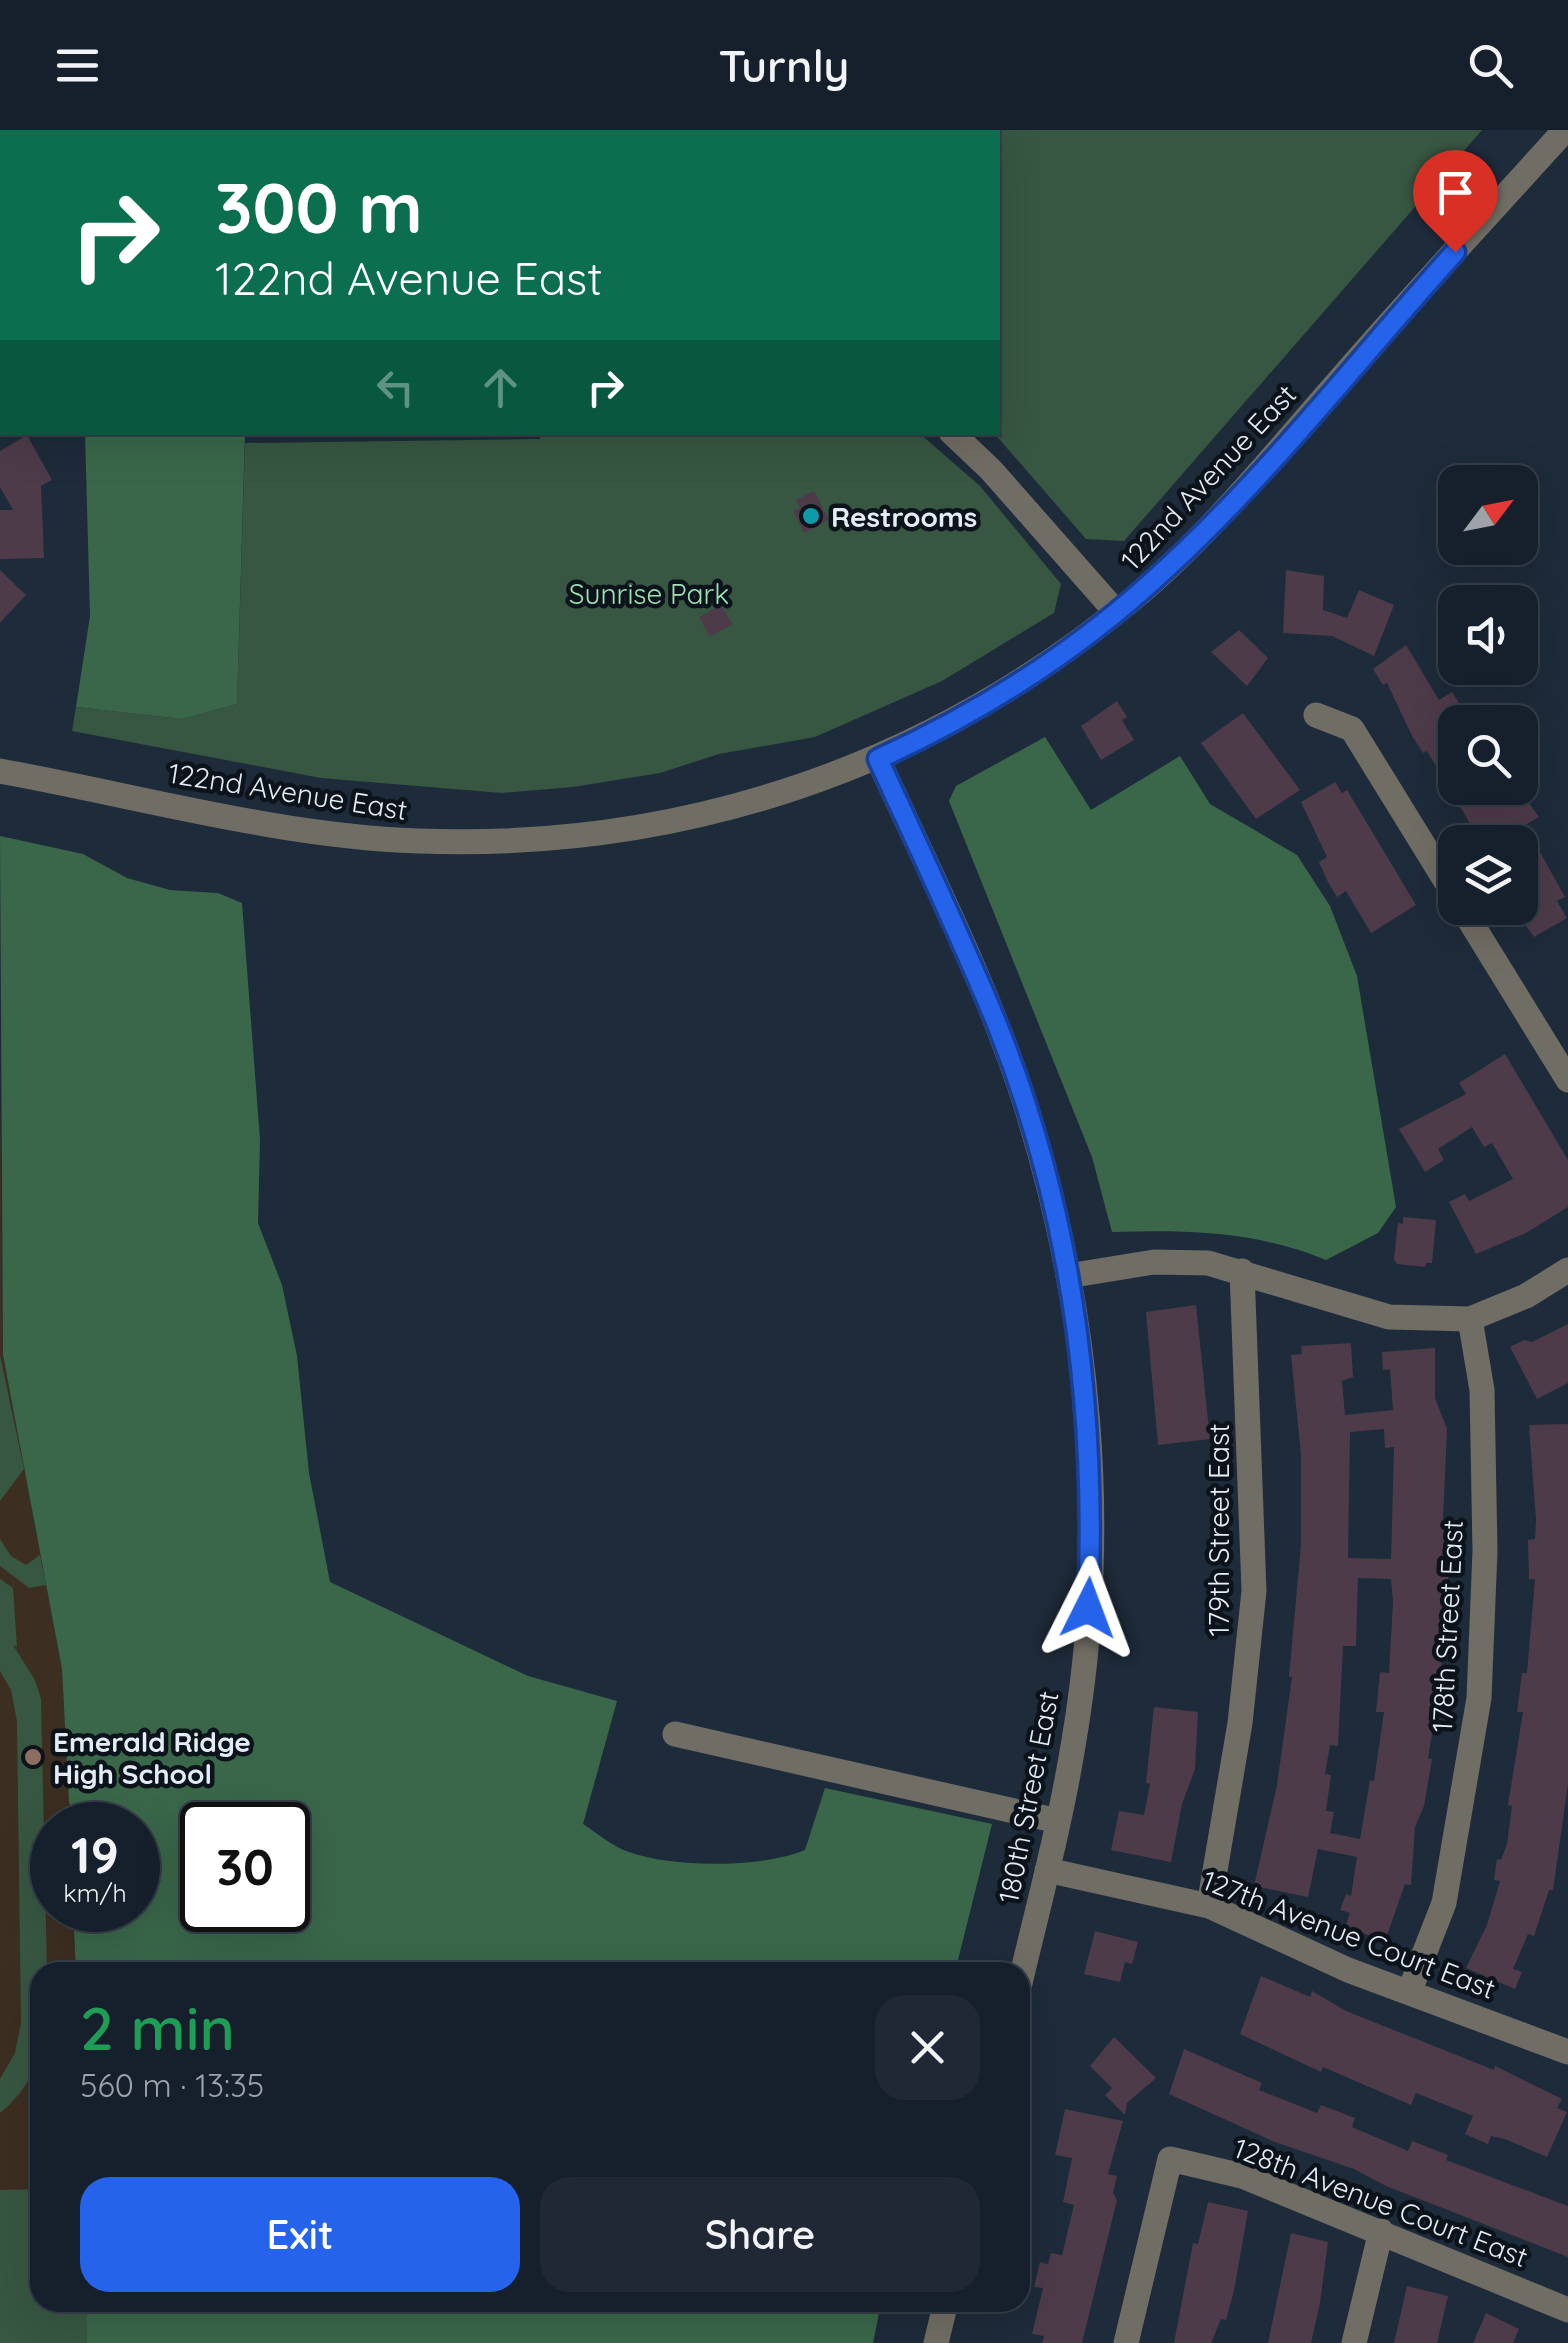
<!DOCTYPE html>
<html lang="en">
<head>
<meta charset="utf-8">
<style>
  :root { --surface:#16202c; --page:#1f2834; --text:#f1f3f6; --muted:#9ea3a9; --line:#353e48; --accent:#2563eb }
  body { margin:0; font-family:Quicksand,sans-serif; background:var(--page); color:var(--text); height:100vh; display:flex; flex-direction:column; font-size:38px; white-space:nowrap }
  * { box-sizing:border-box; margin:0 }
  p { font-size:32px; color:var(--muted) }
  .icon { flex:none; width:55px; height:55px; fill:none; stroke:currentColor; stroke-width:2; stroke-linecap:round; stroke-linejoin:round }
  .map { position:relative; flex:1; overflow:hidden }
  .details { position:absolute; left:30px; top:1832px; width:1000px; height:350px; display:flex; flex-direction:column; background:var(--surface); border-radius:30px; box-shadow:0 10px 40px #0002,0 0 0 2px var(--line) }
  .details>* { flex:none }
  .banner { position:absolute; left:0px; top:0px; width:1000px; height:305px; box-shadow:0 10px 40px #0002,0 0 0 2px var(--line); background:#0b6e4f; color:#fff; overflow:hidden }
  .needle { width:65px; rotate:58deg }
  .tools { position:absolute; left:1438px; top:335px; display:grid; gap:20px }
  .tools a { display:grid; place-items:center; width:100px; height:100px; border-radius:20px; background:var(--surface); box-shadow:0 10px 40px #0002,0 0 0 2px var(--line); font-size:50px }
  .speed { position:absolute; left:30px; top:1672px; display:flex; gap:20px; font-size:50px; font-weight:700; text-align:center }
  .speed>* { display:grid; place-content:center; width:130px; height:130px; border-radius:50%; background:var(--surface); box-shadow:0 10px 40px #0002,0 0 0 2px var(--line); line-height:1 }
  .speed small { font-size:25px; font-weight:400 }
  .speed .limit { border:5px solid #111; border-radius:15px; background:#fff; color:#111 }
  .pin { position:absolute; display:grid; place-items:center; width:85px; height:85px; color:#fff; margin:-102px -42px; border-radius:50% 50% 50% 0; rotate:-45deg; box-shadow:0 0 10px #0007 }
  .pin .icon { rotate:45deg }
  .me { position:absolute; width:110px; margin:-55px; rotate:3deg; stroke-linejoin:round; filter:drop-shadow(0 0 8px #0008) }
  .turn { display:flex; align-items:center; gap:35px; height:210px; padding:0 50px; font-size:45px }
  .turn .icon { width:130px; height:130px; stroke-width:2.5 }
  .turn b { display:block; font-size:70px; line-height:85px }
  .lanes { display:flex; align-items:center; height:95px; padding:0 50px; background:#0003; justify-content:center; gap:50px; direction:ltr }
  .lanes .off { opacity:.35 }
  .round { display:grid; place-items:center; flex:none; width:105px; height:105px; border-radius:30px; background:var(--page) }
  .overview { display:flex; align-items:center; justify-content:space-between; height:170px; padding:0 50px }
  h1 { font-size:60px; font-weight:600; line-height:75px; color:#1e9e55 }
  .cta { display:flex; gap:20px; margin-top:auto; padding:20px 50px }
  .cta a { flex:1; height:115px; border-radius:30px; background:var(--accent); color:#fff; font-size:40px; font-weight:600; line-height:115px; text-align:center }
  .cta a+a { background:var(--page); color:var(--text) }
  header { display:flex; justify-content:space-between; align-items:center; height:130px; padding:0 50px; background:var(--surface); font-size:45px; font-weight:600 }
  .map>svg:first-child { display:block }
  .education { fill:#3d2e22 }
  .green { fill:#375742 }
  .forest { fill:#3a674a; fill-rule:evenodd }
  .building { fill:#4d3b49; fill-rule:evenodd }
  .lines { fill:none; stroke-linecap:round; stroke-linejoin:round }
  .minor { stroke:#706d64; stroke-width:25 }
  .route-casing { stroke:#184099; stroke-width:25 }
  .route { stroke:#2563eb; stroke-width:18 }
  .culture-dot { fill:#0f9aa8; stroke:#0d131a; stroke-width:4 }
  .education-dot { fill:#8d6e63; stroke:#0d131a; stroke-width:4 }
  .labels { text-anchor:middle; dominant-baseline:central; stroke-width:9; stroke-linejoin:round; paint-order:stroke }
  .street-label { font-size:28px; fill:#e4edf7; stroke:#0d131a }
  .poi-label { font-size:28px; font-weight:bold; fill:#e4edf7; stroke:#0d131a; text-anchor:start }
  .park-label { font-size:28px; fill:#9ce3b4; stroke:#0d131a }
</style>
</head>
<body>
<header><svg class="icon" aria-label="menu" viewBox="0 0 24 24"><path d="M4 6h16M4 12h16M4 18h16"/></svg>Turnly<svg class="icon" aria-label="search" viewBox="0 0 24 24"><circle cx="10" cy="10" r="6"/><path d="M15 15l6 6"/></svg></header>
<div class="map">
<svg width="1568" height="2213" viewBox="0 0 1568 2213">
  <rect width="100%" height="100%" fill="#1e2b3a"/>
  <path class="education" d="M 0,963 L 3,1225 L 62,1539 L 69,1672 L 76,1695 L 52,1695 L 52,1780 L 73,1780 L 76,1842 L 40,1842 L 40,2172 L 87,2173 L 87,2213 L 0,2213 Z"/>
  <path class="green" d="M 707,0 L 1482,0 L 1124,411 L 1086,409 L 994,303 L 998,2 Z
    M 545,302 L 919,303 L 980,356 L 1061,454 L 1054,483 L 942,551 L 815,607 L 719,624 L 660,643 L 573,657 L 502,663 L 321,648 L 72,601 L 76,577 L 182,589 L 237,574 L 245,313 L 539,309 Z
    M 0,1225 L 24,1339 L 0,1371 Z
    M 0,1409 L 11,1426 L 26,1435 L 40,1425 L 46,1455 L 29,1458 L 0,1436 Z
    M 0,1449 L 13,1458 L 17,1517 L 13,1515 L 35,1550 L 41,1569 L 47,1842 L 40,1842 C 40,1901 50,1942 0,1983 L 0,1949 L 15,1923 L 21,1893 L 17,1591 L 11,1560 L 0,1541 Z
    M 40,2059 L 40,2172 L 87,2173 L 87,2213 L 0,2213 L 0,2060 Z"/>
  <path class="forest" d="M 78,0 L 246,0 L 246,2 L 78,2 Z
    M 85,303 L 245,303 L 237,574 L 182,589 L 76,577 L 90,486 Z
    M 1045,607 L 1091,680 L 1180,626 L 1210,674 L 1297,725 L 1330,776 L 1357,846 L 1396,1077 L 1378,1103 L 1326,1130 C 1256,1101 1187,1100 1112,1102 L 1092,1027 L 949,671 L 956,656 Z
    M 0,706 L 83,724 L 127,748 L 170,760 L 218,763 L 242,773 L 260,1010 L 258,1093 L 282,1155 L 297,1226 L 309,1343 L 330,1452 L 528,1546 L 617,1571 L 583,1694 C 597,1703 613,1717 629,1722 C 673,1738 762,1738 805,1720 L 825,1658 L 992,1694 L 955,1842 L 76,1842 L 73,1780 L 138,1780 L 138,1695 L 76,1695 L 69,1672 L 62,1539 L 3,1225 ZM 202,1695 L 288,1695 L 288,1780 L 202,1780 Z
    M 87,2173 L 87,2172 L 881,2173 L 873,2213 L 87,2213 Z"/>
  <path class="building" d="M 27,305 L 52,350 L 41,356 L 44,428 L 0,429 L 0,380 L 13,380 L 0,357 L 0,321 Z
    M 814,361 L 829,390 L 804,403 L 793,381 L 800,378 L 796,370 Z
    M 0,440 L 26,465 L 0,493 Z
    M 1286,440 L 1324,446 L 1323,480 L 1347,488 L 1359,460 L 1394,475 L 1374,526 L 1332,506 L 1283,503 Z
    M 721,475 L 732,494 L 710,507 L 699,487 Z
    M 1239,500 L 1268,528 L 1247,556 L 1211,522 Z
    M 1406,515 L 1439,570 L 1452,562 L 1471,592 L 1455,592 L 1455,658 L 1473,658 L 1484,672 L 1507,658 L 1518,658 L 1539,687 L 1525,695 L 1565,767 L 1557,771 L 1567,788 L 1534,807 L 1518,784 L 1522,781 L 1520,712 L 1481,712 L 1427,621 L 1423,623 L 1412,606 L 1387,553 L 1383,555 L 1373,539 Z
    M 1117,571 L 1127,587 L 1122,590 L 1134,610 L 1101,630 L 1081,596 Z
    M 1243,583 L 1300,660 L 1256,689 L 1201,613 Z
    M 1335,652 L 1342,663 L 1347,660 L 1416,775 L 1371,803 L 1346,761 L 1337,767 L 1328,752 L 1319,732 L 1327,727 L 1301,672 Z
    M 1505,924 L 1568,1030 L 1568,1077 L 1526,1103 L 1476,1124 L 1449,1072 L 1465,1064 L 1469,1071 L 1513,1049 L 1492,1013 L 1484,1017 L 1472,997 L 1438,1019 L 1444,1030 L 1425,1042 L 1399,999 L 1466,964 L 1459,953 Z
    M 1403,1087 L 1436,1090 L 1432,1133 L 1426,1133 L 1425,1137 L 1397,1134 L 1394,1129 L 1398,1093 L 1403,1094 Z
    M 1196,1175 L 1210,1309 L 1158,1315 L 1146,1182 Z
    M 1568,1194 L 1568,1253 L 1537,1269 L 1510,1217 L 1524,1210 L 1532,1212 Z
    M 1351,1213 L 1353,1247 L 1342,1251 L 1345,1285 L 1393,1280 L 1390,1239 L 1383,1240 L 1382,1222 L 1435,1218 L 1435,1268 L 1447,1299 L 1443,1388 L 1449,1441 L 1447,1458 L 1443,1458 L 1441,1549 L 1428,1628 L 1432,1629 L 1424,1676 L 1415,1697 L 1411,1755 L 1405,1754 L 1385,1811 L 1345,1797 L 1350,1783 L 1340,1780 L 1346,1764 L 1351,1766 L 1357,1727 L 1318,1719 L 1308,1767 L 1254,1756 L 1277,1655 L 1292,1547 L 1289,1547 L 1301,1414 L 1301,1325 L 1291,1225 L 1302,1224 L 1301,1216 ZM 1384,1299 L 1385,1318 L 1394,1317 L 1391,1429 L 1348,1428 L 1350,1302 ZM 1358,1448 L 1391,1449 L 1393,1472 L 1389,1543 L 1380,1542 L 1376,1582 L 1384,1582 L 1374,1651 L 1370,1650 L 1360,1709 L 1330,1703 L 1334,1682 L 1326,1681 L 1331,1645 L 1325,1644 L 1330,1615 L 1338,1616 L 1343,1516 L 1356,1516 Z
    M 1568,1294 L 1568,1654 L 1553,1760 L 1549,1760 L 1534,1806 L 1528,1804 L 1513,1839 L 1522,1842 L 1515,1859 L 1466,1838 L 1487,1795 L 1500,1751 L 1494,1750 L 1497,1729 L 1501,1730 L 1507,1714 L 1512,1676 L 1508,1675 L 1523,1582 L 1517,1582 L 1522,1543 L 1527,1543 L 1535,1449 L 1529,1449 L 1528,1410 L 1535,1409 L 1536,1390 L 1529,1295 Z
    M 1154,1577 L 1198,1582 L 1195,1639 L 1182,1674 L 1171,1732 L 1111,1720 L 1119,1681 L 1144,1685 L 1150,1654 L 1146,1653 Z
    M 1095,1801 L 1138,1812 L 1132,1834 L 1125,1832 L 1120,1852 L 1084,1844 Z
    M 1261,1846 L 1310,1867 L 1312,1861 L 1346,1881 L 1494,1940 L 1495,1936 L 1562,1969 L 1557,1978 L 1567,1982 L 1547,2027 L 1505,2009 L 1491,2006 L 1488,2014 L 1465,2004 L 1473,1986 L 1416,1963 L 1411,1975 L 1323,1937 L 1321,1942 L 1240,1904 Z
    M 1114,1907 L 1156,1948 L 1127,1973 L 1125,1985 L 1105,1965 L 1112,1958 L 1090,1936 Z
    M 1184,1919 L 1262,1953 L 1259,1960 L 1317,1983 L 1321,1975 L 1355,1988 L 1352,1997 L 1408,2021 L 1412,2011 L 1448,2025 L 1446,2030 L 1568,2076 L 1568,2127 L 1386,2056 L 1354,2039 L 1275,2012 L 1169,1964 Z
    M 1065,1979 L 1123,1991 L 1108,2044 L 1117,2046 L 1113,2063 L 1117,2070 L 1082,2213 L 1042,2213 L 1044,2206 L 1032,2204 L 1043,2158 L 1034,2157 L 1040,2132 L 1048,2134 L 1051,2123 L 1062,2125 L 1074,2075 L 1063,2072 L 1072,2028 L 1055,2025 Z
    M 1208,2072 L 1248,2081 L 1234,2161 L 1226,2190 L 1221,2189 L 1211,2213 L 1174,2213 L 1193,2113 L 1198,2114 Z
    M 1291,2103 L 1328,2112 L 1320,2173 L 1311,2213 L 1268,2213 Z
    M 1407,2156 L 1448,2166 L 1437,2213 L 1394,2213 Z
    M 1486,2183 L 1519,2199 L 1513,2213 L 1473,2213 Z"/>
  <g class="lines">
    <path class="minor" d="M 284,0 L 284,2
      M 525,0 L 525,2
      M 595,0 L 598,2
      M 730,2 L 732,0
      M 951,302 L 991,340 L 1116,482
      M 1316,585 L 1352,599 L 1455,766
      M 878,629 C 930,743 988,857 1026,976 C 1090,1181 1110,1398 1074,1610 C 1061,1692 1039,1773 1020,1853
      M 0,641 C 138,666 278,706 418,711 C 682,721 931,637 1134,468 C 1212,403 1276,322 1343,246 C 1415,163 1491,82 1565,0
      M 1462,778 L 1568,950
      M 1068,1146 L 1154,1132 L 1208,1133 L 1389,1187 L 1470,1189 L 1526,1166 L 1568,1140
      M 675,1604 L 1058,1691
      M 1047,1740 L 1209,1776 L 1348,1840 L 1568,1922
      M 1209,1776 L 1240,1593 L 1254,1461 L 1242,1141
      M 1410,1860 L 1444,1773 L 1479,1568 L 1485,1421 L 1482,1260 L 1470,1189
      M 936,2213 L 946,2172
      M 1126,2213 L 1170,2029 L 1242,2046 L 1568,2180
      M 1354,2213 L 1381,2101"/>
  </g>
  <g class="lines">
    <defs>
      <path id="route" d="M 1088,1478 C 1097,1279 1071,1078 996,892 C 959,803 918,716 878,629 C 984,581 1083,517 1168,437 C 1272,341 1360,227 1455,122"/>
    </defs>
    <use href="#route" class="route-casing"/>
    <use href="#route" class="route"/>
  </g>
  <circle class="culture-dot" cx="811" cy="386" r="10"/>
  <circle class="education-dot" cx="33" cy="1627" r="10"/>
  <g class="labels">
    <g class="street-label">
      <text transform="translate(1208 347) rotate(-47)">122nd Avenue East</text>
      <text transform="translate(288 661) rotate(9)">122nd Avenue East</text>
      <text transform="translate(1218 1400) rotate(-90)">179th Street East</text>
      <text transform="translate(1447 1496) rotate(-87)">178th Street East</text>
      <text transform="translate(1028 1667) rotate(-79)">180th Street East</text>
      <text transform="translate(1349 1804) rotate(21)">127th Avenue Court East</text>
      <text transform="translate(1381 2072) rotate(21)">128th Avenue Court East</text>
    </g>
    <g class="poi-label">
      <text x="831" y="386">Restrooms</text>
      <text x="53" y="1611">Emerald Ridge<tspan x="53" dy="32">High School</tspan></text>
    </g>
    <g class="park-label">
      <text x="649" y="463">Sunrise Park</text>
    </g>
  </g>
</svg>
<div class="tools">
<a><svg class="needle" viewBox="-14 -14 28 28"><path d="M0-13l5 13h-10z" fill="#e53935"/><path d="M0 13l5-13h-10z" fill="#9ea3a9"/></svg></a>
<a><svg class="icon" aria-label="sound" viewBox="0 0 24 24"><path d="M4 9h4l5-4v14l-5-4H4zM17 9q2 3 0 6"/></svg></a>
<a><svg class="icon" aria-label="search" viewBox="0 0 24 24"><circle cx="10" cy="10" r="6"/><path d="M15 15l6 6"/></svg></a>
<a><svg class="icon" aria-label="layers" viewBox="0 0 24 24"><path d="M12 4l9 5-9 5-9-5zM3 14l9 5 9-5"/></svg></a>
</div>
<div class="speed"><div>19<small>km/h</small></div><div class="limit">30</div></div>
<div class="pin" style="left:1455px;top:122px;background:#d93025"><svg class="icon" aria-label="arrive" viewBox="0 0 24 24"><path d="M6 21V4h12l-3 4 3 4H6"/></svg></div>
<svg class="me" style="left:1088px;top:1478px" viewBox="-20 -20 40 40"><path d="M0-17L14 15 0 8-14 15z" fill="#2563eb" stroke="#fff" stroke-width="4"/></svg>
<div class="banner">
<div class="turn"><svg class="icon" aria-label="right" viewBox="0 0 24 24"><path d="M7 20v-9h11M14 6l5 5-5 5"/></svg><div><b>300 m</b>122nd Avenue East</div></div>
<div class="lanes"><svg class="icon off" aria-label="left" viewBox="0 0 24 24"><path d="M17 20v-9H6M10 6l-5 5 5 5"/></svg><svg class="icon off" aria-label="ahead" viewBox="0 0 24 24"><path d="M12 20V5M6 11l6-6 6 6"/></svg><svg class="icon" aria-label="right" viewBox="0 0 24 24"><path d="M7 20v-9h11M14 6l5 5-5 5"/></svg></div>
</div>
<section class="details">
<div class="overview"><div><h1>2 min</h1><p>560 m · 13:35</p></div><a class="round"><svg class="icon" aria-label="close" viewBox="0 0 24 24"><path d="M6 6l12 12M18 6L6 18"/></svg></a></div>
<div class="cta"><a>Exit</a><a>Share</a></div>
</section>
</div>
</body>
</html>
